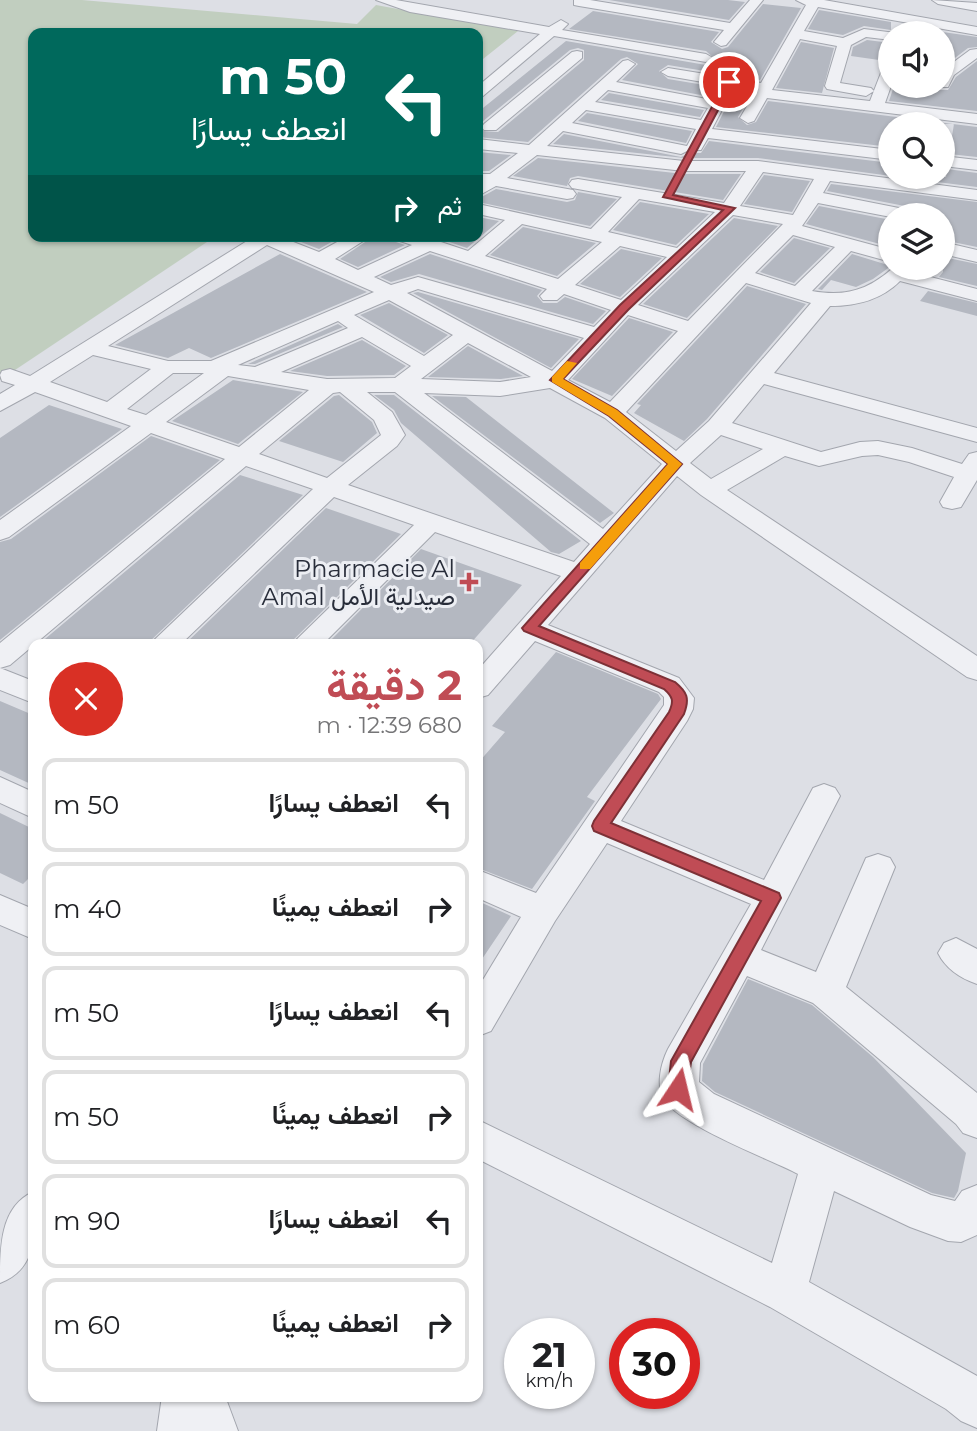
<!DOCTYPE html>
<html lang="ar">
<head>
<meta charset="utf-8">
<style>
  :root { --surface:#fff; --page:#f6f6f6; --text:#202124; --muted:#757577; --line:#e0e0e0; --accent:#c04c55 }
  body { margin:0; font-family:Montserrat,Vazirmatn,sans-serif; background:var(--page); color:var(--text); direction:rtl; height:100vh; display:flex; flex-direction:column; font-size:26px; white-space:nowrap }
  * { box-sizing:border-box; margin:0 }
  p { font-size:23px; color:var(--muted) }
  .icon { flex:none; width:38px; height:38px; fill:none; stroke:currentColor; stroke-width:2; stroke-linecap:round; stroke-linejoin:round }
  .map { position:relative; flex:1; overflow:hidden; direction:ltr }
  .panel { position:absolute; left:28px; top:639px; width:455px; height:763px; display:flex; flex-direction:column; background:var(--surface); border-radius:14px; box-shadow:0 2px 5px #0004; direction:rtl }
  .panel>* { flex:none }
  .hud { position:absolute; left:28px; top:28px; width:455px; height:214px; border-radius:14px; box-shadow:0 2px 5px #0004; direction:rtl; background:#00695c; color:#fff; overflow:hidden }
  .fabs { position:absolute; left:878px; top:21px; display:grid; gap:14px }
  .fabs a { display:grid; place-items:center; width:77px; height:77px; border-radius:50%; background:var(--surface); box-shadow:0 2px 5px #0004; font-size:35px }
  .speed { position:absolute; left:504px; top:1318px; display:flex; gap:14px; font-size:35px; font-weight:700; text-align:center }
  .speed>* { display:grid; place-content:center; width:91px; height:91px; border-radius:50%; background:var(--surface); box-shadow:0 2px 5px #0004; line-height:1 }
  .speed small { font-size:18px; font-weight:400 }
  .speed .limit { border:10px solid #d22; background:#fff; color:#111 }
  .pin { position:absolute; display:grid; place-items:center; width:60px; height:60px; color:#fff; margin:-30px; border:4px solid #fff; border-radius:50%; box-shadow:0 2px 7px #0007 }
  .me { position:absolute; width:77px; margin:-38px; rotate:10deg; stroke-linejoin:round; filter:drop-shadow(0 0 5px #0008) }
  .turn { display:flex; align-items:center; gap:24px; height:147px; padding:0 21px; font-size:32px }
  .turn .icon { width:91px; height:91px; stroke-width:2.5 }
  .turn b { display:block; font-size:49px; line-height:60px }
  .then { display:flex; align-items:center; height:66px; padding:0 21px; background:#0003; gap:14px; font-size:26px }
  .round { display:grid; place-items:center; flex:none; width:74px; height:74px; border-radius:37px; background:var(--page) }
  .overview { display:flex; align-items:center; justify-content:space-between; height:119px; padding:0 21px }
  h1 { font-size:42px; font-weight:700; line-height:52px; color:var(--accent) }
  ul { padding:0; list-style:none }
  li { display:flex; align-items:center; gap:21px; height:94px; margin:0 14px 10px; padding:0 7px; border:4px solid var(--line); border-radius:14px }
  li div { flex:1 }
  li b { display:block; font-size:26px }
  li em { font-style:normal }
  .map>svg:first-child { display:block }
  .green { fill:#c1cebf }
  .building { fill:#b4b8c1; fill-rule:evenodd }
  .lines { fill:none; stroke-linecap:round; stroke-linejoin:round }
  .minor-casing { stroke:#a3a6ae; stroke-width:2 }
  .minor { fill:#eff0f4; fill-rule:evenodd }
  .route { fill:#c04c55; stroke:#7d3137; stroke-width:2 }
  .slow { fill:#f59e0b }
  .poi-dot { fill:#c04c55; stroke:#eceef3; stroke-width:2.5 }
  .labels { text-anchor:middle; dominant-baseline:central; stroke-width:6; stroke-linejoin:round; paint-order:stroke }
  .poi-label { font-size:24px; fill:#282d3a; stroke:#eceef3; text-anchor:end }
</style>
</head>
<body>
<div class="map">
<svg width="977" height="1431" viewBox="0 0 977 1431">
  <rect width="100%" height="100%" fill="#dddfe5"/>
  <path class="green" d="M 0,0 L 82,0 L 357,24 L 376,5 L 518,31 L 478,63 L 478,33 L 33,33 L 33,236 L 216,236 L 0,380 Z"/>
  <path class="building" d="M 609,0 L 728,0 L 745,2 L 729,20 Z
    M 763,4 L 801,8 L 760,80 L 668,65 L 659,71 L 668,79 L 716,87 L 711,97 L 622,80 L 638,64 L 627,57 L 621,59 L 528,142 L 478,137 L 478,112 L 566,41 L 706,65 L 715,59 L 706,51 L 569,29 L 593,11 L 719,32 L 711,42 L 722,49 L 728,47 ZM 578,48 L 584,50 L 584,60 L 498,132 L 482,131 L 480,126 L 482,122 L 570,50 Z
    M 819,10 L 891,22 L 891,30 L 864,26 L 843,35 L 808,29 Z
    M 943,32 L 977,37 L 977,47 L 968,48 L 943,67 Z
    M 867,40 L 891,43 L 891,59 L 886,61 L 851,56 L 853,47 Z
    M 801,42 L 834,48 L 822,93 L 776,88 Z
    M 977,61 L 977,111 L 889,101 L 894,86 L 936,86 L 938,90 L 948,90 L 956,77 Z
    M 735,90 L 752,93 L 738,117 L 747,125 L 756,122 L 768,101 L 977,127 L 977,157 L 949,154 L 954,124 L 891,124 L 891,147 L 716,127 Z
    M 609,93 L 704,110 L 700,117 L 601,100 Z
    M 587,113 L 692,131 L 686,143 L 578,121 Z
    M 564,134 L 681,157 L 690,153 L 701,153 L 709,141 L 891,163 L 891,176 L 758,158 L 684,158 L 553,144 Z
    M 478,152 L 511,155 L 489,171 L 478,171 Z
    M 538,158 L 684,174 L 741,174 L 723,200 L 578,176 L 570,178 L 567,186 L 513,176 Z
    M 947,169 L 977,173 L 977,187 L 897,177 L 946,177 Z
    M 764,175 L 810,181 L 792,212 L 744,204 Z
    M 831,184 L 977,202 L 977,247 L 943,240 L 943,215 L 920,215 L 910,207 L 827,191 Z
    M 496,189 L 567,202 L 575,200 L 578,192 L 617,199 L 590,226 L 478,202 L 478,199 Z
    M 640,202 L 709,214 L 676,245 L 613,230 Z
    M 819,206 L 891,220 L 891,247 L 806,224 Z
    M 478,217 L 499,221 L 467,248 L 432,236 L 478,236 Z
    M 734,218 L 778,226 L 687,318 L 643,304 Z
    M 523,227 L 596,243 L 557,276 L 490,255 Z
    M 312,236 L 342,236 L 319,249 L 301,242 Z
    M 374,236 L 393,236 L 396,242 L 405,245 L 358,267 L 340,259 Z
    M 794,238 L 830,248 L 794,283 L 760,272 Z
    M 621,249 L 662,258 L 620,297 L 580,284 Z
    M 280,254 L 367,292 L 211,358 L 189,348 L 168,358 L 115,345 Z
    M 430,254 L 542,290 L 537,296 L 543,303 L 557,303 L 565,297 L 606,311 L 593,324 L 419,274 L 391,282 L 380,277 Z
    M 852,254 L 891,266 L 873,279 L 856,287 L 831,280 L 822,290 L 818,289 Z
    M 943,257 L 977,264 L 977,286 L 939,277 L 943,272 Z
    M 747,286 L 806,304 L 707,419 L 684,441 L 634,413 L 641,405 L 637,404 Z
    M 928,291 L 977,303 L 977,316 L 920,301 Z
    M 418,292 L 579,339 L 551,368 L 413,293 Z
    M 389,303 L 448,335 L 424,353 L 360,315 Z
    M 629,318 L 673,332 L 612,396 L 572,379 Z
    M 338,324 L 343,327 L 255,364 L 248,364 Z
    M 362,340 L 406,366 L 394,375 L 327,376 L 290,371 Z
    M 468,346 L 523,376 L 501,379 L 428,377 Z
    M 233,380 L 303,392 L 238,444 L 172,421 Z
    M 339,395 L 372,422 L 377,433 L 343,462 L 279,441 L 334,396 Z
    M 374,395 L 394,395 L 581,541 L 559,554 L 551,552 L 401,423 L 394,410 Z
    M 432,396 L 466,397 L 614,513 L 600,523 Z
    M 49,405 L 122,429 L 0,517 L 0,438 Z
    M 151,436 L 220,460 L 0,640 L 0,542 L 11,539 Z
    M 240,475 L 303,495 L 147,644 L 39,644 Z
    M 326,508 L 401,534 L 289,644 L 185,644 Z
    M 421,549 L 522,585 L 470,644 L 327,644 Z
    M 556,652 L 658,694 L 661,699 L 587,797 L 595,801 L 532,889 L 478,868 L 478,763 L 505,732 L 492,726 Z
    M 0,701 L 33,715 L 33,785 L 0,770 Z
    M 0,813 L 33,829 L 33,874 L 23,884 L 0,873 Z
    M 478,901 L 511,916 L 478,965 Z
    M 748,979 L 812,1005 L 873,1057 L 966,1153 L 958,1191 L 954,1198 L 932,1193 L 715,1092 L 702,1081 L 703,1064 Z"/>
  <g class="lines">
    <defs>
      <path id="minor" d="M 376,0 L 396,0 L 549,27 L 561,20 L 568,24 L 562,30 L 706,54 L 713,58 L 706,62 L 554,36 L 483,96 L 478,98 L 478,86 L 540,34 L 410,12 Z
        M 574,0 L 590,0 L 730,23 L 750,0 L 763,0 L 726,45 L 721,46 L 714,42 L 724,30 L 579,6 L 574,5 Z
        M 796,0 L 824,0 L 977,27 L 977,35 L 818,7 L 804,31 L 843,38 L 864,29 L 896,33 L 891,33 L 891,40 L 866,37 L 851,45 L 840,83 L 871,88 L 874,91 L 866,96 L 827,89 L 825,86 L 837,46 L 800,39 L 772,90 L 870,101 L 884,65 L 891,61 L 891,86 L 885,103 L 977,114 L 977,124 L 767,98 L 754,121 L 748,123 L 740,118 L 756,91 L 734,87 L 712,129 L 891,150 L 891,160 L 708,138 L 701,150 L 689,150 L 681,154 L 563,131 L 547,146 L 684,161 L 758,161 L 977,190 L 977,200 L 830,181 L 823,193 L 909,210 L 918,215 L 891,217 L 818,203 L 802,226 L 891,250 L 891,262 L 851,251 L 812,291 C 846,297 868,290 893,268 L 913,268 L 911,272 L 977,289 L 977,301 L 900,281 C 881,300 857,306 830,306 L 774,373 L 977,428 L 977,442 L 764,384 L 732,423 L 821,452 L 860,442 L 878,441 L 912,448 L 962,464 L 969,454 L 977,452 L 977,480 L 961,507 L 952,509 L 943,507 L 940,502 L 954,477 L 909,462 L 878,455 L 862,456 L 819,466 L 785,456 L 727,490 L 977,656 L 977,680 L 967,677 L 701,495 L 677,476 L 548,625 L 679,678 L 694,698 L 693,709 L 687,721 L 621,821 L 764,880 L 813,788 L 824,784 L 835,788 L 840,796 L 761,950 L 816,972 L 866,858 L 878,854 L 890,858 L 895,867 L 846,987 L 977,1093 L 977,1138 L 963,1133 L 956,1124 L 813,1003 L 747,976 L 700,1063 L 699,1082 L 714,1094 L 931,1195 L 955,1201 L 962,1191 L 977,1185 L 977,1235 L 961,1242 L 948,1241 L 910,1227 L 834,1191 L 809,1282 L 977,1376 L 977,1428 L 961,1421 L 946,1409 L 770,1307 L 478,1159 L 478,1120 L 772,1263 L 798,1174 C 767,1158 684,1127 665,1101 C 655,1087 661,1063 668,1049 L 751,904 L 607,843 L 555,921 L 491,1031 L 478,1036 L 478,988 L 521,917 L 478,898 L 478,870 L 536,893 L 664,705 L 664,697 L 659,692 L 535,641 L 488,695 L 478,698 L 478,670 L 561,576 L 435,532 L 323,644 L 292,644 L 414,525 L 334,497 L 181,644 L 150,644 L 313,489 L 246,466 L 10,665 L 0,668 L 0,643 L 225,459 L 151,433 L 9,537 L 0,540 L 0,520 L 131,426 L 35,392 L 0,411 L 0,394 L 15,385 L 2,381 L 0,375 L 2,371 L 10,369 L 30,376 L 255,236 L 278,236 L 319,252 L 348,236 L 371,236 L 335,259 L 358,270 L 412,245 L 397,240 L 395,236 L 423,236 L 468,251 L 505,220 L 478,214 L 478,204 L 591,229 L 622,197 L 572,188 L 569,184 L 572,180 L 578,179 L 724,203 L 746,171 L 684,171 L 537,155 L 507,178 L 573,190 L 576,194 L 573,198 L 567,199 L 496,186 L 478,196 L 478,174 L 490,174 L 518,153 L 478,149 L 478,139 L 529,145 L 623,61 L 628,60 L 635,64 L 616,82 L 712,100 L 720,85 L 668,76 L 661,72 L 668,68 L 761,83 L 806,5 ZM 608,90 L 708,108 L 701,120 L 595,102 ZM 586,110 L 696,129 L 687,146 L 572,123 ZM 763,172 L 814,179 L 793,215 L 740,206 ZM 639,199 L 715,212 L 677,248 L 608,232 ZM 733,215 L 783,224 L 688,321 L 638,305 ZM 522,224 L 602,242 L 558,279 L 485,256 ZM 793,235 L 835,247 L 795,286 L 755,273 ZM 267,245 L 374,292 L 211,361 L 168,361 L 108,346 ZM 620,246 L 667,257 L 621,300 L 575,285 ZM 430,251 L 547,289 L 540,296 L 543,300 L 557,300 L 564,294 L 611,310 L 594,327 L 418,277 L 391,285 L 374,277 ZM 746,283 L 811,303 L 709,421 L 676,451 L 626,412 ZM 418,289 L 584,338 L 552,371 L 407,293 ZM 389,300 L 453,335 L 424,356 L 354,315 ZM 628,315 L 678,331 L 610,402 L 568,380 ZM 338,321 L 348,328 L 255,367 L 238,365 ZM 362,337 L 411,366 L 395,378 L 327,379 L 281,372 ZM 468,343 L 531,377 L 500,382 L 421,379 ZM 93,355 L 151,369 L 107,402 L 50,382 ZM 173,373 L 204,373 L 146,415 L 127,409 ZM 228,376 L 309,390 L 239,447 L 166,422 ZM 550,388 L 605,418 L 662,464 L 603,529 L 424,393 L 500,396 ZM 340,392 L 374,420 L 381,435 L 327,478 L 259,454 L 333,393 ZM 367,392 L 395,392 L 590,544 L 574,562 L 348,485 L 397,446 L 405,435 L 392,412 ZM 721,435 L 763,449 L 711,479 L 690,463 Z
        M 932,0 L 977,3 L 977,11 L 938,4 Z
        M 977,49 L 977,58 L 954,75 L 948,87 L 938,87 L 943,86 L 943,70 L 970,50 Z
        M 577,51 L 582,52 L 582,58 L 496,130 L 484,130 L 482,127 L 484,124 L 572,52 Z
        M 943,156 L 977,160 L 977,170 L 943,166 Z
        M 943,242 L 977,250 L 977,262 L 943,254 Z
        M 0,668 L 33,681 L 33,703 L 0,690 Z
        M 0,777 L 33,792 L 33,818 L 0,803 Z
        M 0,895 L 33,909 L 33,939 L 0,925 Z
        M 956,938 L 977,949 L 977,984 C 960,978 946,969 938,953 L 944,943 Z
        M 33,1192 C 33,1229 41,1267 0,1283 C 0,1247 0,1207 33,1192 Z
        M 162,1396 L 225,1396 L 238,1431 L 157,1431 Z"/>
    </defs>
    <use href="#minor" class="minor-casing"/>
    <use href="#minor" class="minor"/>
  </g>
  <path class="route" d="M 726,81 L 733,82 L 673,195 L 735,208 L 628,310 L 563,379 L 617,410 L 682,464 L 539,626 L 675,682 C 687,692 690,698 684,714 L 611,823 L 779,893 L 781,898 L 691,1062 L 686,1096 L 678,1098 L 671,1096 L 668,1089 L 671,1061 L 761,901 L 594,831 L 592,826 L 594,821 L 669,712 C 674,701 673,697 664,689 L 524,631 L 522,628 L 668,464 L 609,416 L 550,380 L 620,305 L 723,210 L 663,197 Z"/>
  <path class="slow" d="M 567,361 L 577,363 L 563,379 L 617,410 L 682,464 L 590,569 L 580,569 L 580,563 L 668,464 L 609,416 L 552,382 L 552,377 Z"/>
  <path class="poi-dot" d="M465.5 571.5h7v7h7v7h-7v7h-7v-7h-7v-7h7z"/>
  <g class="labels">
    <g class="poi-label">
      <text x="455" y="568">Pharmacie Al<tspan x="455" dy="28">Amal صيدلية الأمل</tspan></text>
    </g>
  </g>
</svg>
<div class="fabs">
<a><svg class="icon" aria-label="sound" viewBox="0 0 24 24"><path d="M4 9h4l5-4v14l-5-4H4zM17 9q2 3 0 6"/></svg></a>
<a><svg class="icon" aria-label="search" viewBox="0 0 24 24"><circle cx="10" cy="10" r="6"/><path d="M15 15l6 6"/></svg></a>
<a><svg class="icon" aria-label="layers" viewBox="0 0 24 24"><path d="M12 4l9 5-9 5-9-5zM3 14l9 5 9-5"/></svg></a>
</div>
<div class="speed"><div>21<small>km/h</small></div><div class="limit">30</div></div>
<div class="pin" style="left:729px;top:82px;background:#d93025"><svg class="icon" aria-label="arrive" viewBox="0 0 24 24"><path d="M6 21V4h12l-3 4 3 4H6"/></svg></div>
<svg class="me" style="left:678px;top:1089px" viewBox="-20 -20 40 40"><path d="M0-17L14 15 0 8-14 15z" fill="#c04c55" stroke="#fff" stroke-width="4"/></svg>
<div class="hud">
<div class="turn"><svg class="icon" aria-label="left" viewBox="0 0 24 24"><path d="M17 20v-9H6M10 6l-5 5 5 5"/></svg><div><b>50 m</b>انعطف يسارًا</div></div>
<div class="then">ثم<svg class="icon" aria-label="right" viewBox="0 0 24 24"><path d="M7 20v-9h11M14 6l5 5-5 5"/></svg></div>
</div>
<section class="panel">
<div class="overview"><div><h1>2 دقيقة</h1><p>680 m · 12:39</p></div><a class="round" style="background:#d93025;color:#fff"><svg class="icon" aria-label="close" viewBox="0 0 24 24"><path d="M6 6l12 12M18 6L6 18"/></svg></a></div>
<ul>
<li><svg class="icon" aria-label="left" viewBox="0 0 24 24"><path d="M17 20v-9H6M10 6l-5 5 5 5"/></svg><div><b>انعطف يسارًا</b></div><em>50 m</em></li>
<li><svg class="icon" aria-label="right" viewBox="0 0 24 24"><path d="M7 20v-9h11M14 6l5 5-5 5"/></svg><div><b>انعطف يمينًا</b></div><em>40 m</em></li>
<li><svg class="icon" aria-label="left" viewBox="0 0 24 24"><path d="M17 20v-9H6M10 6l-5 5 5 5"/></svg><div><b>انعطف يسارًا</b></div><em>50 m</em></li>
<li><svg class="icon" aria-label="right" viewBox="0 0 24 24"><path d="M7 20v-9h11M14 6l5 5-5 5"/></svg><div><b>انعطف يمينًا</b></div><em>50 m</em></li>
<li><svg class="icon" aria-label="left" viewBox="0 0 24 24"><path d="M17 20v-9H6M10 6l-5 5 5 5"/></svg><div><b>انعطف يسارًا</b></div><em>90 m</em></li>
<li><svg class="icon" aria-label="right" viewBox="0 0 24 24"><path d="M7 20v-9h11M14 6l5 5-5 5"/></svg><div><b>انعطف يمينًا</b></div><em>60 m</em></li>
</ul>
</section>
</div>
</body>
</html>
